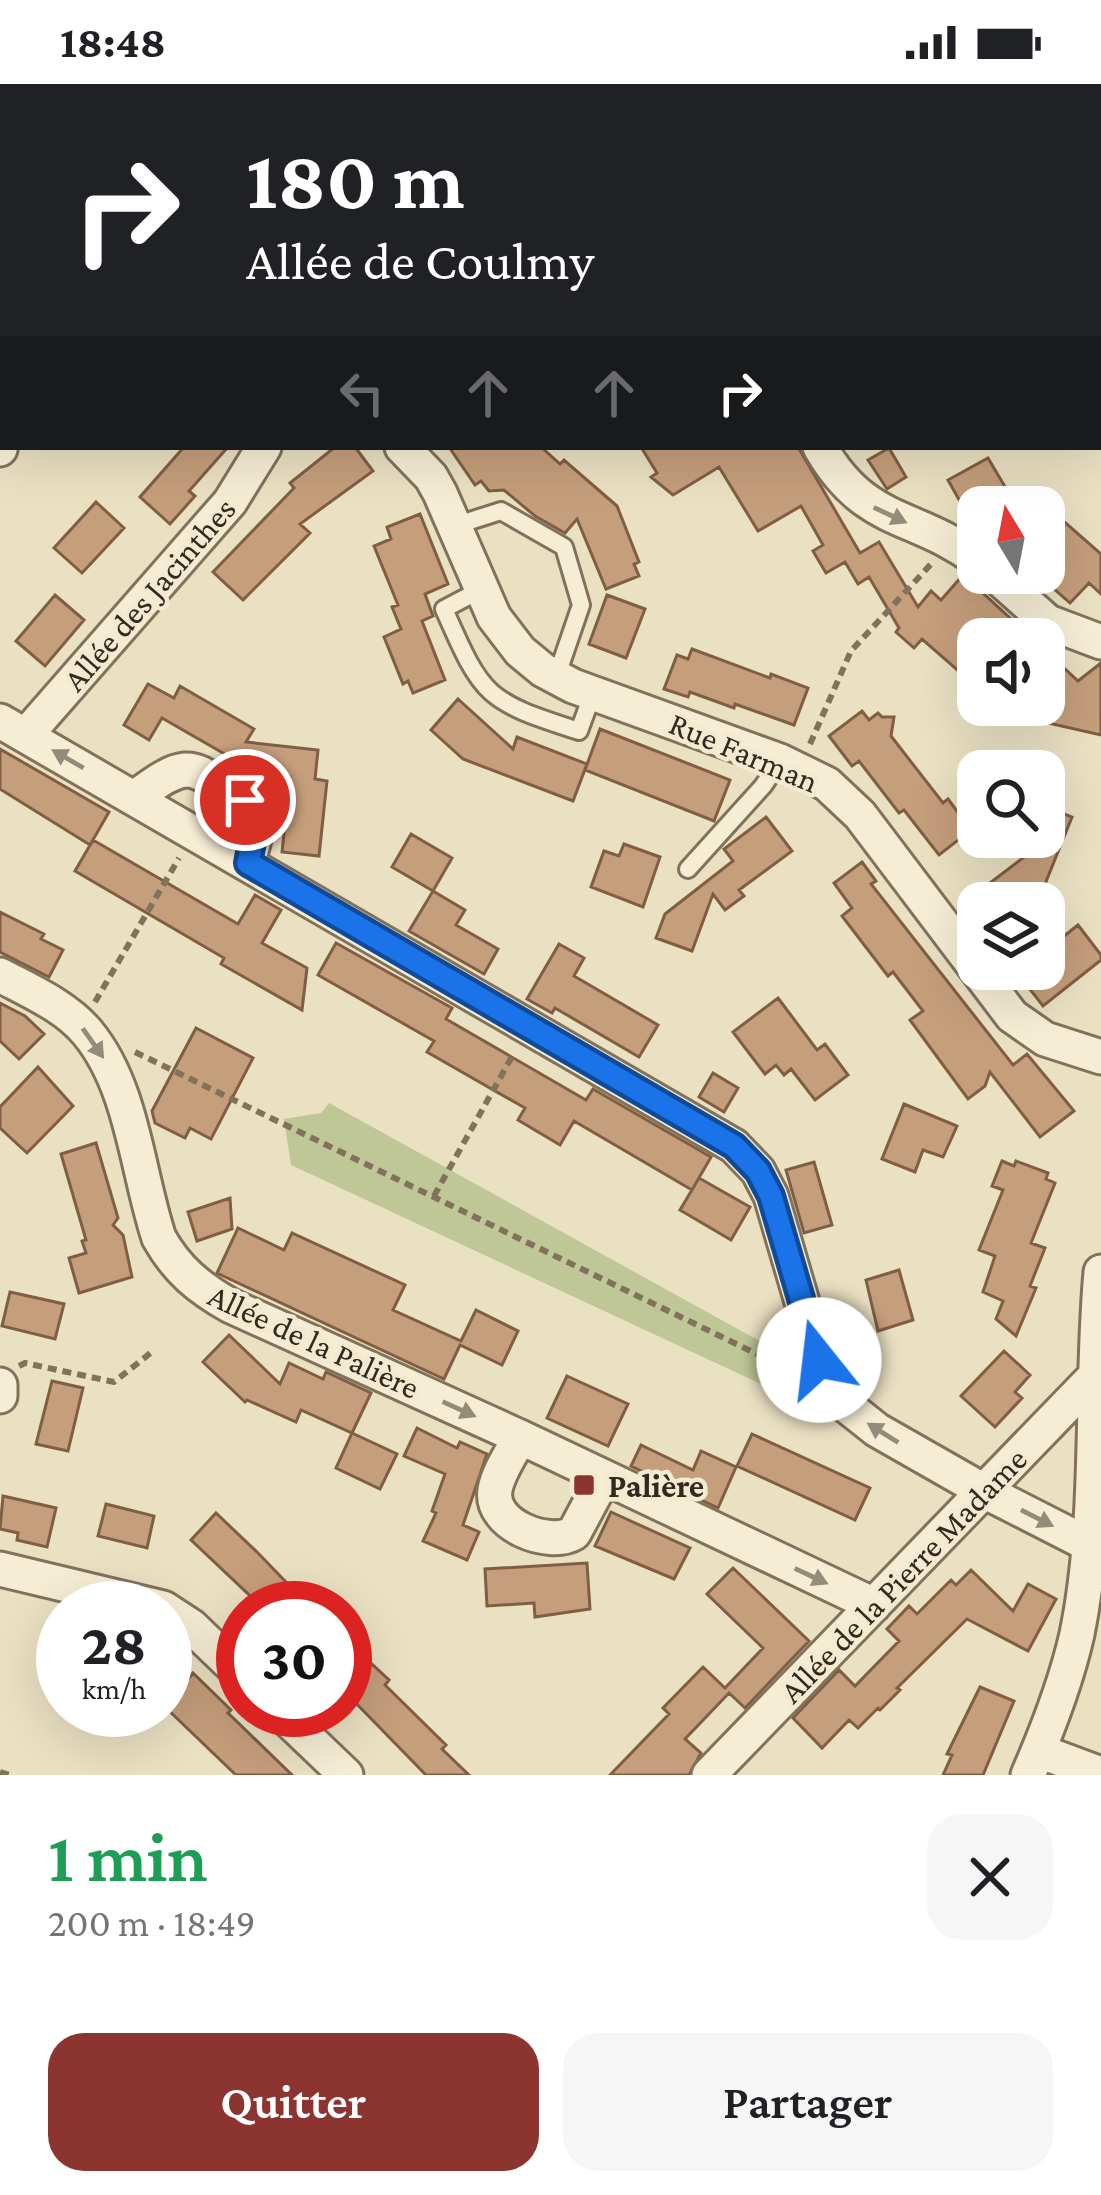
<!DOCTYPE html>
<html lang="fr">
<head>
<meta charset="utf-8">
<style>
  :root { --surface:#fff; --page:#f6f6f6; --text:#202124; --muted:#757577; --accent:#8c3430 }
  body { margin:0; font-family:"Crimson Pro",serif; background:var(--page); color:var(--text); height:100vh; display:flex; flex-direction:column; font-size:45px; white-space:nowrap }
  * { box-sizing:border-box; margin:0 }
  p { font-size:39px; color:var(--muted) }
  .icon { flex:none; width:66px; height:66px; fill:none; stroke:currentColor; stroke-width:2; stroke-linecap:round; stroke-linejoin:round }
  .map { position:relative; height:1691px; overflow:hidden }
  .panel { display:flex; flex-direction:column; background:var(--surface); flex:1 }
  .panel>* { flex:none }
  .hud { position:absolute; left:0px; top:0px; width:1101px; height:366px; box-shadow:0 12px 48px #0002; background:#202124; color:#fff; overflow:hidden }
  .needle { width:78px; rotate:350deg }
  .buttons { position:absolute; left:957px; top:402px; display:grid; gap:24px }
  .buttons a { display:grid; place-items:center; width:108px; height:108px; border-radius:24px; background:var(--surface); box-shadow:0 12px 48px #0002; font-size:60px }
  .speed { position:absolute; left:36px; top:1497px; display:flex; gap:24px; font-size:60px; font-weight:700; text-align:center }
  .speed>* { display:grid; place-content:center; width:156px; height:156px; border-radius:50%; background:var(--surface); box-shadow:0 12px 48px #0002; line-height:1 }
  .speed small { font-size:30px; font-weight:400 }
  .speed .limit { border:18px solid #d22; background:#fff; color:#111 }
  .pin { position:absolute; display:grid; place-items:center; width:102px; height:102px; color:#fff; margin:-51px; border:6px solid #fff; border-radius:50%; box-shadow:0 3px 12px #0007 }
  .me { position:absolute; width:132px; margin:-66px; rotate:344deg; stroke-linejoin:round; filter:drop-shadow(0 0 9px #0008) }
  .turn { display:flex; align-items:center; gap:42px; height:252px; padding:0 48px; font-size:54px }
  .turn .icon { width:156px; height:156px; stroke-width:2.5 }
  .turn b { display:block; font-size:84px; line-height:102px }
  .lanes { display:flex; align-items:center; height:114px; padding:0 48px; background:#0003; justify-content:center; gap:60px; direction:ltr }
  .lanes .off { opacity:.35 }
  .round { display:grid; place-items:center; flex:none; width:126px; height:126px; border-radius:36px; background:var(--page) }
  .summary { display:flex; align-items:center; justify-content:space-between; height:204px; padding:0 48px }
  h1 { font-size:72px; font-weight:600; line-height:90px; color:#1e9e55 }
  .cta { display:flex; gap:24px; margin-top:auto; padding:24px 48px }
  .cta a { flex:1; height:138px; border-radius:36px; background:var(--accent); color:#fff; font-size:48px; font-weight:600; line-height:138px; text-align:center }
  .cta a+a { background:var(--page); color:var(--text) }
  .status { display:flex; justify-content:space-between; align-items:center; height:84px; padding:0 60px; background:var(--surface); direction:ltr }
  .status svg { height:33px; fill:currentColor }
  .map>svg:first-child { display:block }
  .green { fill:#bfc797 }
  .building { fill:#c59e7b; stroke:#805e43; stroke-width:3 }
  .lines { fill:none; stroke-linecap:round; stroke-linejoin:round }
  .lane-casing { stroke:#82725b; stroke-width:22 }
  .street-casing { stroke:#82725b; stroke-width:39 }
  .path { stroke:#82725b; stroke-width:6; stroke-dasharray:9 6; stroke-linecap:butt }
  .lane { stroke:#f6edd5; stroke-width:16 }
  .street { stroke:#f6edd5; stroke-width:33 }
  .oneway { fill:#948b7a }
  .route-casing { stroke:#114b97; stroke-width:30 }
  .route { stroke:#1a73e8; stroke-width:21 }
  .poi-dot { fill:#8c3430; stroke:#f2ead1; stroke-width:4.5 }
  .labels { text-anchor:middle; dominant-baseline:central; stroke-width:9; stroke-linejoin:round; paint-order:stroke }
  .street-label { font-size:33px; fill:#33291e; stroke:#f2ead1 }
  .poi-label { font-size:33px; font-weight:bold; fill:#33291e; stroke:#f2ead1; text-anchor:start }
</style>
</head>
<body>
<div class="status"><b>18:48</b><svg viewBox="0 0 49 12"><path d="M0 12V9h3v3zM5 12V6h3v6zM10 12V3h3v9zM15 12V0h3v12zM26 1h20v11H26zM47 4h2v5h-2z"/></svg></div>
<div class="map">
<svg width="1101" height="1691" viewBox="0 0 1101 1691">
  <rect width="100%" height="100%" fill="#eae0c2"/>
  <path class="green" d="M 329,1019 L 790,1274 L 808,1322 L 291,1081 L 284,1035 L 321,1029 Z"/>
  <path class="building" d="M 184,363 L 228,363 L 189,407 L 195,412 L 170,440 L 140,413 Z
    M 335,363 L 355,363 L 373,387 L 300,440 L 310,449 L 243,516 L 213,488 L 294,404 L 290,399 Z
    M 449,363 L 541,363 L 560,380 L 564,376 L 617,422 L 639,478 L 634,480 L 639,492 L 606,505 L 577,435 L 565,449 L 535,432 L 504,406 L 489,407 L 481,397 L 475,401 Z
    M 641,363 L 798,363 L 860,469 L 879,458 L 918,523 L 931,507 L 941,516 L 963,491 L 1033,555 L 978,555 L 978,604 L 922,555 L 914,564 L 896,548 L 899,544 L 869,493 L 858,500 L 845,478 L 826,489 L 813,467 L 823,461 L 801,422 L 758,447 L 719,383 L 673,411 L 651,393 L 657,389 Z
    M 889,364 L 906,393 L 887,405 L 868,376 Z
    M 988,374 L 1017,423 L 971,423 L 967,418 L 962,421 L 948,396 Z
    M 96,418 L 124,444 L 82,489 L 54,464 Z
    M 1044,420 L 1101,470 L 1101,510 L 1089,499 L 1070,519 L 1044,496 Z
    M 420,430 L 448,500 L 425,510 L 433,532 L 422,537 L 445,596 L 413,609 L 408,597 L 403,600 L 384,553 L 401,545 L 392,523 L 398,521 L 374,462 L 391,455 L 387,443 Z
    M 55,511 L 84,536 L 45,582 L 16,557 Z
    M 607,511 L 645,525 L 626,574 L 589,560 Z
    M 692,565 L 770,594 L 771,590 L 808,604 L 794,641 L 735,620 L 734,624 L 690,608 L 688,613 L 664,605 L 677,571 L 688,575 Z
    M 1044,565 L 1078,597 L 1101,579 L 1101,651 L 1044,638 Z
    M 148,600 L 174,614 L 180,602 L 254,645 L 246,658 L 318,666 L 315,695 L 327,697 L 319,772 L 282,768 L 290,693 L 256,688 L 162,634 L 149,656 L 124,641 Z
    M 458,615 L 513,665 L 517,653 L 587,680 L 573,717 L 463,675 L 431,646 Z
    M 862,627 L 869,636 L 878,629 L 882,633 L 894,633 L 891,652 L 943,719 L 948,715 L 971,746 L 939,771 L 904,726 L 899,729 L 859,677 L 852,682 L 829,652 Z
    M 600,645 L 730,696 L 714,737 L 585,686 Z
    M 0,665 L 109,728 L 90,761 L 0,705 Z
    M 1044,722 L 1072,733 L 1045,800 L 1021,819 L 999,819 L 986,802 L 1044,758 Z
    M 766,733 L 792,767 L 739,806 L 744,812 L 725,826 L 713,810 L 692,867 L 656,854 L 665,830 L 733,777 L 724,765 Z
    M 411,750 L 452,774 L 433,807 L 392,783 Z
    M 93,756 L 238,840 L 255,811 L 281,826 L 262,859 L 307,884 L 302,926 L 221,880 L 224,874 L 75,787 Z
    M 624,760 L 660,773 L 643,823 L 591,803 L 604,767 L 619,772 Z
    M 862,778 L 876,797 L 871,800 L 1013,981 L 1027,970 L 1074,1027 L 1040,1053 L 990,988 L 985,1002 L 968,1015 L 910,936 L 923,927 L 893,888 L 888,892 L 842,832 L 852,824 L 834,799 Z
    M 433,807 L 465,826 L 456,841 L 498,865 L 484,890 L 409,847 Z
    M 0,828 L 44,850 L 41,855 L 63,866 L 49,893 L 0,868 Z
    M 1044,838 L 1058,857 L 1078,841 L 1101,871 L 1101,876 L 1043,922 L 1014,885 L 1044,885 Z
    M 336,859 L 452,924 L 446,935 L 586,1016 L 593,1005 L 711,1073 L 692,1106 L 574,1037 L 560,1061 L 518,1036 L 525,1024 L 427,968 L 434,957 L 318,891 Z
    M 559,860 L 584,874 L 574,892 L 658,941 L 639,973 L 555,924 L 552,929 L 527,915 Z
    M 778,914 L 817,966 L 825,960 L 848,991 L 815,1016 L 791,985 L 784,991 L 776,981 L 765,990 L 733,948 Z
    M 0,919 L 25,932 L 44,950 L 19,975 L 0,957 Z
    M 196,944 L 253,974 L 211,1055 L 190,1044 L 185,1054 L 155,1039 L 152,1027 Z
    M 38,983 L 73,1022 L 27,1069 L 0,1044 L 0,1023 Z
    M 713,989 L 738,1004 L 724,1028 L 699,1013 Z
    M 904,1020 L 957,1042 L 943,1073 L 923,1066 L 915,1088 L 882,1075 Z
    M 96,1059 L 118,1134 L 113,1141 L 123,1151 L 132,1193 L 79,1209 L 69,1174 L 86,1169 L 82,1157 L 86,1156 L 61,1070 Z
    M 1002,1077 L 1014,1082 L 1016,1077 L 1048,1089 L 1046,1095 L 1055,1099 L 1031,1159 L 1045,1164 L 1030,1202 L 1036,1204 L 1016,1252 L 996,1235 L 1003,1217 L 983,1208 L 995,1172 L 979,1166 L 1003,1106 L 992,1102 Z
    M 814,1078 L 832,1141 L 804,1149 L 786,1086 Z
    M 699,1094 L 750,1123 L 731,1156 L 680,1126 Z
    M 230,1114 L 232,1145 L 197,1157 L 188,1128 Z
    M 238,1144 L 284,1166 L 292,1149 L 405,1201 L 393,1226 L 461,1257 L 476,1226 L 518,1247 L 502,1281 L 460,1261 L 444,1295 L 221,1191 L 217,1189 Z
    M 899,1186 L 913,1236 L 878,1247 L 866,1196 Z
    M 10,1208 L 64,1220 L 55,1255 L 2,1242 Z
    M 229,1251 L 280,1300 L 289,1279 L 323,1295 L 326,1288 L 371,1309 L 352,1349 L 301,1326 L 296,1338 L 247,1316 L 245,1318 L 203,1278 Z
    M 1004,1267 L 1030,1291 L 1015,1308 L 1022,1314 L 995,1343 L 961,1312 Z
    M 567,1292 L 628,1320 L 608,1362 L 547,1334 Z
    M 52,1297 L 83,1304 L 68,1367 L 36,1360 Z
    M 417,1344 L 457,1364 L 460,1358 L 487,1370 L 463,1441 L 479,1448 L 467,1476 L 423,1457 L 436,1429 L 432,1427 L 445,1390 L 404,1372 Z
    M 352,1349 L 397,1370 L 380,1405 L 336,1384 Z
    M 752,1350 L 870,1404 L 855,1436 L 737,1382 Z
    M 641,1361 L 693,1386 L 701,1367 L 736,1383 L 718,1424 L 631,1382 Z
    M 3,1412 L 56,1424 L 47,1463 L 17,1456 L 18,1449 L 0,1445 Z
    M 106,1420 L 154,1432 L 147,1464 L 98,1452 Z
    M 611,1428 L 690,1464 L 674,1495 L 595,1462 Z
    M 216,1429 L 258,1469 L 311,1524 L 263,1524 L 191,1456 Z
    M 587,1479 L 590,1525 L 535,1533 L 534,1519 L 487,1522 L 485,1485 Z
    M 733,1484 L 809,1557 L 745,1624 L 729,1609 L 685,1655 L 701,1669 L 689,1691 L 610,1691 L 669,1630 L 663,1624 L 703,1583 L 725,1604 L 763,1564 L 707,1510 Z
    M 971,1486 L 1013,1527 L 1028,1500 L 1056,1515 L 1028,1567 L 967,1535 L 897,1604 L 900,1606 L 880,1626 L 878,1624 L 858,1644 L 849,1636 L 822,1664 L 793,1634 L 839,1586 L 855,1602 L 899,1557 L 887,1545 L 909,1522 L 917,1530 L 951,1496 L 956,1501 Z
    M 345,1555 L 389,1596 L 385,1601 L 446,1661 L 442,1665 L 469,1691 L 426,1691 L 345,1608 Z
    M 193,1589 L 231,1626 L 228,1629 L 292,1691 L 236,1691 L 165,1623 Z
    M 980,1603 L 1014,1617 L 983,1691 L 943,1691 L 952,1671 L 947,1670 Z"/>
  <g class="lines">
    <defs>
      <path id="lane" d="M 454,442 L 501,427 L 564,463 L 581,521 L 556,594
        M 482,505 L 444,525 C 483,614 486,617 579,647 L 593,609
        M 688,785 L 763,702 L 780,677"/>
      <path id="street" d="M 403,0 L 409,3
        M 78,3 L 79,0
        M 0,116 L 3,113
        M 1098,244 L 1101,247
        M 402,363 L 431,393 L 440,409 L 494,533 L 520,567 L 543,586 L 573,602 L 780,677 L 827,700 L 860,731 L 1012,932 L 1045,955 L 1101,973
        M 820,363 C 866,443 914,428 978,476
        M 0,365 L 3,352
        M 993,489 L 1048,538 L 1101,558
        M 0,637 L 734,1062 L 758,1087 L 771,1112 L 819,1276 L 826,1294 L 843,1319 L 877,1346 L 984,1407 L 1090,1461
        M 26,651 L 230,418 L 264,363
        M 134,714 C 149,704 167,688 185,686 C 198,685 209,694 220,701 C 260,725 262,735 247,779
        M 0,891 C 30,907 65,922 87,948 C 133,1003 137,1088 159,1154 C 177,1186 199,1204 231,1222 L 520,1353 L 874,1521
        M 0,1301 L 0,1312
        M 520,1353 C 512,1369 498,1388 495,1406 C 489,1441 549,1464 574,1449 L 604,1393
        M 0,1485 L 163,1524
        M 165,1525 L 191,1542 L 243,1592
        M 278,1626 L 346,1691
        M 1039,1667 L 1101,1690
        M 709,1691 L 1097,1290
        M 1028,1691 C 1048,1645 1066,1599 1077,1550 C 1101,1432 1090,1308 1101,1188"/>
    </defs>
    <use href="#lane" class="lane-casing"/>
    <use href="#street" class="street-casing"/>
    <path class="path" d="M 810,660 L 851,567 L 932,479
      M 95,918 L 179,774
      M 135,968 L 792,1287
      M 434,1112 L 514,969
      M 19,1282 L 25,1279 L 114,1298 L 153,1267
      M 0,1688 L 10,1691"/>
    <use href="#lane" class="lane"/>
    <use href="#street" class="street"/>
  </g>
  <defs><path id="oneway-solid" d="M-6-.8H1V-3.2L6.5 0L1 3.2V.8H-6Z" transform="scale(3)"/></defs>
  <g class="oneway">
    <use href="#oneway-solid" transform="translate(890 431) rotate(25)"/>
    <use href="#oneway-solid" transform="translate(68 675) rotate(-150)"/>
    <use href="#oneway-solid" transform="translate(93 959) rotate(55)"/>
    <use href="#oneway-solid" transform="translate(459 1325) rotate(24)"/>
    <use href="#oneway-solid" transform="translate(883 1349) rotate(-148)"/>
    <use href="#oneway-solid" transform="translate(1037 1434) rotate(27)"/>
    <use href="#oneway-solid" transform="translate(811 1492) rotate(25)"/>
  </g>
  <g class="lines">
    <defs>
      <path id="route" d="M 245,716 L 256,738 L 248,779 L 734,1062 L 758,1087 L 771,1112 L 819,1276"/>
    </defs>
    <use href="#route" class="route-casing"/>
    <use href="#route" class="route"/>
  </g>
  <rect class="poi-dot" x="572" y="1389" width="24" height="24" rx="6"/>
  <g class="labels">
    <g class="street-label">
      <text transform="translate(149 510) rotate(-49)">Allée des Jacinthes</text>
      <text transform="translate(744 668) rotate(23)">Rue Farman</text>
      <text transform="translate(314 1257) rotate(25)">Allée de la Palière</text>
      <text transform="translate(903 1491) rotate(-46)">Allée de la Pierre Madame</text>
    </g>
    <g class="poi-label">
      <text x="608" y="1401">Palière</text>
    </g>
  </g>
</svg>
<div class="buttons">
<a><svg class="needle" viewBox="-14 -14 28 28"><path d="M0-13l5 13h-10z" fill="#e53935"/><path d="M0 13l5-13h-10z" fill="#757577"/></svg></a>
<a><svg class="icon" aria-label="sound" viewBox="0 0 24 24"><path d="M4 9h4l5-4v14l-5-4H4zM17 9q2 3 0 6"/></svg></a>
<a><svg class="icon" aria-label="search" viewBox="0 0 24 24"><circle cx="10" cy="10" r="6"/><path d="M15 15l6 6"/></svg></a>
<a><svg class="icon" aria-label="layers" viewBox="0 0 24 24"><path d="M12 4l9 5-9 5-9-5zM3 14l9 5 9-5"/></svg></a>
</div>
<div class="speed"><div>28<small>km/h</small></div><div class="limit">30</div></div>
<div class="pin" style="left:245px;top:716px;background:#d93025"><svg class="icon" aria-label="arrive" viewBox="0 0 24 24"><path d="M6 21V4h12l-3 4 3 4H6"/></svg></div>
<svg class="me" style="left:819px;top:1276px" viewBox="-20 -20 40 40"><circle r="19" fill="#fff"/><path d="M0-13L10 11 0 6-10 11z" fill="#1a73e8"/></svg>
<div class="hud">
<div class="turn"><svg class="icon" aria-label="right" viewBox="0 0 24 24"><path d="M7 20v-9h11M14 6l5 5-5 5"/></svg><div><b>180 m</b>Allée de Coulmy</div></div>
<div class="lanes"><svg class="icon off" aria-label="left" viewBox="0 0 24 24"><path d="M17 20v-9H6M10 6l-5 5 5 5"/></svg><svg class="icon off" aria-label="ahead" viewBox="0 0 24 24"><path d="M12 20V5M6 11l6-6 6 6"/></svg><svg class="icon off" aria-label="ahead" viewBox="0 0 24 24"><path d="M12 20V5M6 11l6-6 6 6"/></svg><svg class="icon" aria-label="right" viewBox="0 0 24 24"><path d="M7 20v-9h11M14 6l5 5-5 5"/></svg></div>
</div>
</div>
<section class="panel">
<div class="summary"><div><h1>1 min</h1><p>200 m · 18:49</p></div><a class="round"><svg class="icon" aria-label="close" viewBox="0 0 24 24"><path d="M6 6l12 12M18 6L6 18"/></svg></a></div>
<div class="cta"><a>Quitter</a><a>Partager</a></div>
</section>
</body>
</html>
